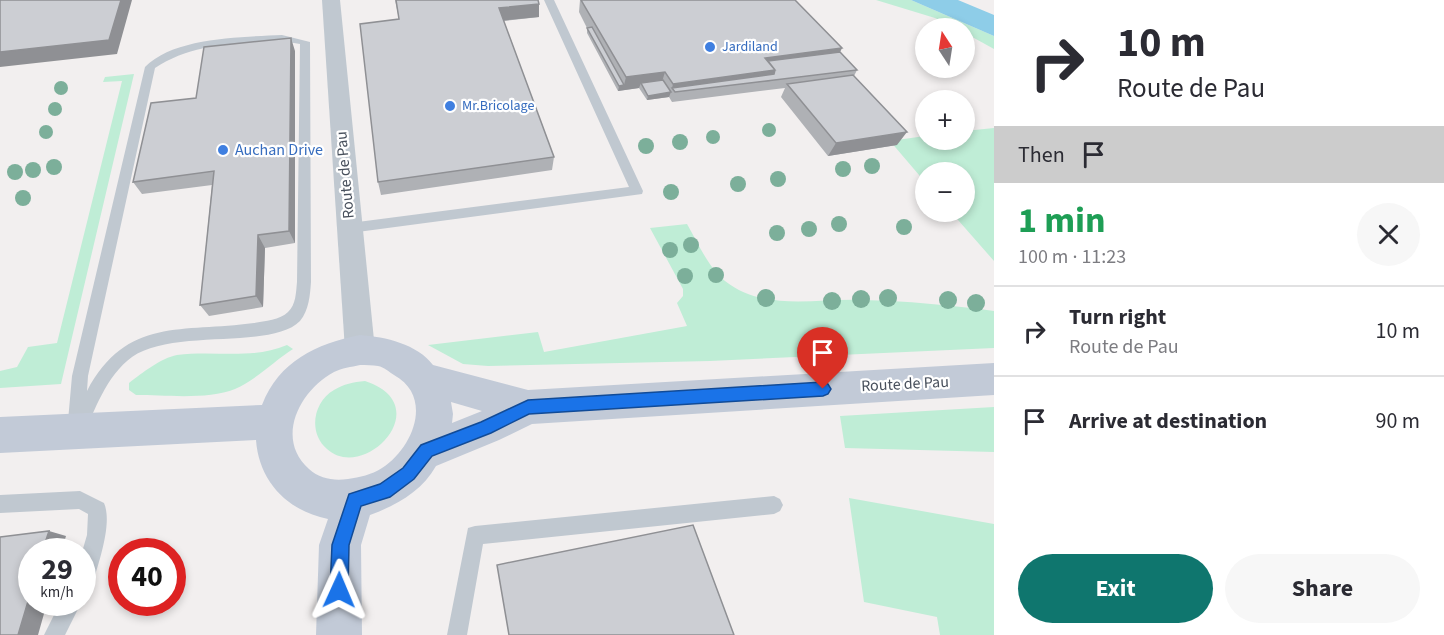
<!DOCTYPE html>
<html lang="en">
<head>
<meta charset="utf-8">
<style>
  :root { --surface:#fff; --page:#f7f7f7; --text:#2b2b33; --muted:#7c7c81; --line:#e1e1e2; --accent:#0f766e }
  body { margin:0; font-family:"Source Sans 3",sans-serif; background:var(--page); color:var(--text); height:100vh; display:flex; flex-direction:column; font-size:22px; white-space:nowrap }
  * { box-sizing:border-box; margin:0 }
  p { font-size:20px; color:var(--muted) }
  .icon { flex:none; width:33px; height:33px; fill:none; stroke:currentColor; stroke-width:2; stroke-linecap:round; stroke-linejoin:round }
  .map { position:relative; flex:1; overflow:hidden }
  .panel { display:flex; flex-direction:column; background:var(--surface); width:450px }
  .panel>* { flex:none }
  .hud { background:#fff; color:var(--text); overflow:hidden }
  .needle { width:39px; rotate:348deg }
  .tools { position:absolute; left:915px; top:18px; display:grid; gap:12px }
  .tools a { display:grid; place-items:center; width:60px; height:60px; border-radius:50%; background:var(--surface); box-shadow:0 3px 9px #0003; font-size:30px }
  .speed { position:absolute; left:18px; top:538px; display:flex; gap:12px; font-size:30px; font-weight:700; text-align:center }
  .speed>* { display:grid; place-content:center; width:78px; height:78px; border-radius:50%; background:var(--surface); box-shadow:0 3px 9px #0003; line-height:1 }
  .speed small { font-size:15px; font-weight:400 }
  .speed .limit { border:9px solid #d22; background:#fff; color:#111 }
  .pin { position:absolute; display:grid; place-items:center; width:51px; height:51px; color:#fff; margin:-62px -26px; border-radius:50% 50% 50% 0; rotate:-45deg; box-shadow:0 0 6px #0007 }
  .pin .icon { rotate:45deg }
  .me { position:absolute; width:66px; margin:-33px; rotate:1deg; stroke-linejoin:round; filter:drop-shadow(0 0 4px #0008) }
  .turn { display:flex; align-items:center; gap:21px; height:126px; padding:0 24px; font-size:27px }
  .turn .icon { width:78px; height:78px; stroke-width:2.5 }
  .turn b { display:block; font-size:42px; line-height:51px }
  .then { display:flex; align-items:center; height:57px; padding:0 24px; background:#0003; gap:12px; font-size:22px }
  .round { display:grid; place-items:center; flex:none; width:63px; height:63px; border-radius:32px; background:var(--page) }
  .head { display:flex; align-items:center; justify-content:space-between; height:102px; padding:0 24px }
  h1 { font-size:36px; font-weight:700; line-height:45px; color:#1e9e55 }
  .primary-button { display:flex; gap:12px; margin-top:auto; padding:12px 24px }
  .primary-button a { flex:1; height:69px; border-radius:36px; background:var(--accent); color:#fff; font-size:24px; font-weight:700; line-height:69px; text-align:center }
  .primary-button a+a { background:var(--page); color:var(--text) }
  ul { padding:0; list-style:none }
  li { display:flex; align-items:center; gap:18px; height:90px; padding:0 24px; border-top:2px solid var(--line) }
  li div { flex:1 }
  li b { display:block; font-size:22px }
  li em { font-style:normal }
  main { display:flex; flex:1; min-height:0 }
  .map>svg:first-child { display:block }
  .green { fill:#bfedd6 }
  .water { fill:#8ecde8 }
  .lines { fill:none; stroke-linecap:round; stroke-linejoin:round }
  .lane { fill:#c0c8d0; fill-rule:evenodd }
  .street { fill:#c0c8d0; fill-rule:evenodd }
  .secondary { fill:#c2cad7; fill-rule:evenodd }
  .tree { fill:#7caf9a }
  .wall { fill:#afb1b5 }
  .shaded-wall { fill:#8f9094 }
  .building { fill:#ccced3; stroke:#8f9094; stroke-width:1.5 }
  .route { fill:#1a73e8; stroke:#114b97; stroke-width:1.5 }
  .shop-dot { fill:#3f7fe0; stroke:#fff; stroke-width:2 }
  .labels { text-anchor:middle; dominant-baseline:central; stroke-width:4.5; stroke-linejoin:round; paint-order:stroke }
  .far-shop-label { font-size:14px; fill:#366cbe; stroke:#fff; text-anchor:start }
  .shop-label { font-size:16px; fill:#366cbe; stroke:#fff; text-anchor:start }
  .street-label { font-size:16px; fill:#48505c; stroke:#fff }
</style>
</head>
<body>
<main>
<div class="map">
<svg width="994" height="635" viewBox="0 0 994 635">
  <rect width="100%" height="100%" fill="#f2efef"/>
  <path class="green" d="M 876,0 L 911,0 L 994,36 L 994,49 L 965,33 L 964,28 L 956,28 L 935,18 Z
    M 134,74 L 61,384 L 0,388 L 0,371 L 17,367 L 28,347 L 57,343 L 122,81 L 103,82 L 105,77 Z
    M 994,128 L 994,261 L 951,212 L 964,212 L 964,172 L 926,172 L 925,182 L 890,141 L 925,136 L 926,140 L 964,140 L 965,131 Z
    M 687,224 C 698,243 708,267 725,281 C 764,312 817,298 862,300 C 906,301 951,305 994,311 L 994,348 L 710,361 L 488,366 L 463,364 L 428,345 L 538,332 L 544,352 L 687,326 L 677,303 L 683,296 L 683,289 L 650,228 Z
    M 287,345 L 293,349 C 274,361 256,380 235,389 C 208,400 165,395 136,395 L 129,390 L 129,383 C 142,373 161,358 177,355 C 214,350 252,360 287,345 Z
    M 365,381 C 439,405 364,483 327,449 C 308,433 313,402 334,390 C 344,384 353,382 365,381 Z
    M 994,407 L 994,452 L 845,448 L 840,416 Z
    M 849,498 L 994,524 L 994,635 L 940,635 L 937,617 L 864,602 Z"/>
  <path class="water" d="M 911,0 L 958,0 L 994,15 L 994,36 Z"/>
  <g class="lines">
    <path class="lane" d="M 544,0 L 554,0 L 643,191 L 642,194 L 350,233 L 345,232 L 343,228 L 350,223 L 629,187 Z
      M 282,35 L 310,42 L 311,282 C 310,295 309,310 300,321 C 272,350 173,328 132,357 C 106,376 95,410 82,438 L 76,440 L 70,438 L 67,432 L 72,376 L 145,67 C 174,37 242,37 282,35 ZM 282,41 L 300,44 L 297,282 C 296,292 296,305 288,312 C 280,320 265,321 254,323 C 182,333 127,316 87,391 L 88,376 L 155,68 C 192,43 239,43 282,41 Z
      M 80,491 L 104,503 C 113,524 98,564 92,586 L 89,593 L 82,596 L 82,552 L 87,535 L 88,514 L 79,509 L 0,513 L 0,495 Z
      M 774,496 L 780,499 L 783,505 L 780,511 L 774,514 L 483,544 L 467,635 L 447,635 L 468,528 L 475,526 Z
      M 60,603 L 81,603 L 65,635 L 44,635 Z"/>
    <path class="street" d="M 322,0 L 340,0 L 375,350 L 370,359 L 360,363 L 350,359 L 345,350 Z"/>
    <path class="secondary" d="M 360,335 C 386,337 417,344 433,365 L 528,390 L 994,363 L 994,395 L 532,424 L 499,440 L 436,466 C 422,491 397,505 370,515 L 361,545 L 362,635 L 316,635 L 319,545 L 328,519 C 288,511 259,482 256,440 L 0,453 L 0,417 L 262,405 C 279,361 316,344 360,335 ZM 360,365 C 366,365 373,365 378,366 C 384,367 389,372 394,375 C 434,397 413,448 382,468 C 371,475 360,477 348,479 C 334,481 320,479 309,469 C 275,439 299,391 334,372 C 342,368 351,367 360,365 ZM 451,402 L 482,411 L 452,423 L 453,414 Z"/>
  </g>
  <g class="tree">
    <circle cx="61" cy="88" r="7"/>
    <circle cx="55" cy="109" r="7"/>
    <circle cx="769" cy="130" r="7"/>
    <circle cx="46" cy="132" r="7"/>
    <circle cx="713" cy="137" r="7"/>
    <circle cx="680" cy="142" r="8"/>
    <circle cx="646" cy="146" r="8"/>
    <circle cx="872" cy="166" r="8"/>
    <circle cx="54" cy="167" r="8"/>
    <circle cx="843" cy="169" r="8"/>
    <circle cx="33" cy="170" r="8"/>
    <circle cx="15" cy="172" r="8"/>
    <circle cx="778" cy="179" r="8"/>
    <circle cx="738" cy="184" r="8"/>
    <circle cx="671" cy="192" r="8"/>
    <circle cx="23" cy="198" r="8"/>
    <circle cx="839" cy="224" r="8"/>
    <circle cx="904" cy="227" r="8"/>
    <circle cx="809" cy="229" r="8"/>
    <circle cx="777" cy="233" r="8"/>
    <circle cx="691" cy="245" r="8"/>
    <circle cx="670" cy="250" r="8"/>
    <circle cx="716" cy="275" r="8"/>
    <circle cx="685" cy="276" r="8"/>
    <circle cx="766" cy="298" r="9"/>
    <circle cx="888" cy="298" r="9"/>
    <circle cx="861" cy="299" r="9"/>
    <circle cx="948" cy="300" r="9"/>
    <circle cx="832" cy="301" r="9"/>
    <circle cx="976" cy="303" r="9"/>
  </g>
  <path class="wall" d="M 395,0 L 538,0 L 539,4 L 539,17 L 504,21 L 554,157 L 552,170 L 381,195 L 378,182 L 399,19 Z
    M 580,0 L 842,48 L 840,52 L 857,70 L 854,76 L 897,145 L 828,156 L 781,97 L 785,88 L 672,102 L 669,97 L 647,100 L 639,88 L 618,91 L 587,33 L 587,28 L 579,12 Z
    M 295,51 L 295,243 L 265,248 L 263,307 L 209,316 L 200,305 L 212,185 L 142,194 L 133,182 L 196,98 Z
    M 497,565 L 734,635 L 509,635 Z"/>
  <path class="shaded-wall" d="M 121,0 L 132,0 L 117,54 L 0,67 L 0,52 Z
    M 539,4 L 539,17 L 499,21 L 499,8 Z
    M 291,38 L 295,51 L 295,243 L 289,231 Z
    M 842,48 L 835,61 L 770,70 L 765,58 Z
    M 775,70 L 771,81 L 672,88 L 673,84 Z
    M 665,72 L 661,85 L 641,83 L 639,88 L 618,91 L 619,86 L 624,85 L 626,77 Z
    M 671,92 L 669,97 L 647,100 L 648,96 Z
    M 907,132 L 897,145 L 828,156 L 836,143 Z
    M 258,235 L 265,248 L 263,307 L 256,296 Z
    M 49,531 L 66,536 L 61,552 L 42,552 Z
    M 32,588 L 32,603 L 47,603 L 38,635 L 18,635 Z"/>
  <path class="building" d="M 0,0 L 121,0 L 109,40 L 0,52 Z
    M 396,0 L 538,0 L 539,4 L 499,8 L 554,157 L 378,182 L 360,24 L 399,19 Z
    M 581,0 L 795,0 L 842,48 L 765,58 L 775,70 L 673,84 L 665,72 L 626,77 Z
    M 592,27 L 624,85 L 619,86 L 587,28 Z
    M 291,38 L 289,231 L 258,235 L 256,296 L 200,305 L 214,171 L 133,182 L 151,103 L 196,98 L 204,47 Z
    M 840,52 L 857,70 L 675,92 L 672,88 L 774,74 L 775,70 L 768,61 Z
    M 853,75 L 907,132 L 836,143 L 787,84 Z
    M 663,80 L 671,92 L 648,96 L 641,83 Z
    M 693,525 L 734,635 L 509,635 L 497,565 Z
    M 49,531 L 42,552 L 32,552 L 32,588 L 18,635 L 0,635 L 0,537 Z"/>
  <path class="route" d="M 823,382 L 828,384 L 831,389 L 828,394 L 823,396 L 529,414 L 491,433 L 432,456 L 414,479 L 390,497 L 361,506 L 349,545 L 348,590 L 346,596 L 339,599 L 333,596 L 330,590 L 332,545 L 349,494 L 380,484 L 403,468 L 421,445 L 481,422 L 528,400 Z"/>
  <g class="shop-dot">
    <circle cx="710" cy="47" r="6"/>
    <circle cx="450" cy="106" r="6"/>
    <circle cx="223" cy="150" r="6"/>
  </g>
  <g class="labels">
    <g class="far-shop-label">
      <text x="722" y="47">Jardiland</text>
      <text x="462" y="106">Mr.Bricolage</text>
    </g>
    <g class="shop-label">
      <text x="235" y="150">Auchan Drive</text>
    </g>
    <g class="street-label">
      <text transform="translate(345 175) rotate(-95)">Route de Pau</text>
      <text transform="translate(905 384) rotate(-3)">Route de Pau</text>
    </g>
  </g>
</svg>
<div class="tools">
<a><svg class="needle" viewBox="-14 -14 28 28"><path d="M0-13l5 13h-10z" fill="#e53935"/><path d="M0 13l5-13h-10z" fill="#7c7c81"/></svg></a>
<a>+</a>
<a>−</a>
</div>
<div class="speed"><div>29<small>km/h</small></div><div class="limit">40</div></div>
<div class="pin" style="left:823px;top:389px;background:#d93025"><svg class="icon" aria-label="arrive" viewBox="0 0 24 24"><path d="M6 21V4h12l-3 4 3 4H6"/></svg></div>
<svg class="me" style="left:339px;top:590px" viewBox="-20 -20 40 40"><path d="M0-17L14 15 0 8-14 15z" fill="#1a73e8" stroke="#fff" stroke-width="4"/></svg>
</div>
<section class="panel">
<div class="hud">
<div class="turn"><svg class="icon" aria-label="right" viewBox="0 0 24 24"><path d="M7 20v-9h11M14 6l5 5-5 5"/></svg><div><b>10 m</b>Route de Pau</div></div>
<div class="then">Then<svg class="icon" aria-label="arrive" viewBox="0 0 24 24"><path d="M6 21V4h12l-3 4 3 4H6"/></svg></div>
</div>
<div class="head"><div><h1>1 min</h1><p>100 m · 11:23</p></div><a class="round"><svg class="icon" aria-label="close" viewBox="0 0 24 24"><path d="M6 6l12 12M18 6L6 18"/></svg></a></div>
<ul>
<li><svg class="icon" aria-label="right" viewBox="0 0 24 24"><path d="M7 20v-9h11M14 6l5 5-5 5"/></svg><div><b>Turn right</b><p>Route de Pau</p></div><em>10 m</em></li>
<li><svg class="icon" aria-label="arrive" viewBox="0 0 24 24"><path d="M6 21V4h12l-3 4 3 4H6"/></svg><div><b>Arrive at destination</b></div><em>90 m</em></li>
</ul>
<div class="primary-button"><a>Exit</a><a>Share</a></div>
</section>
</main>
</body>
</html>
